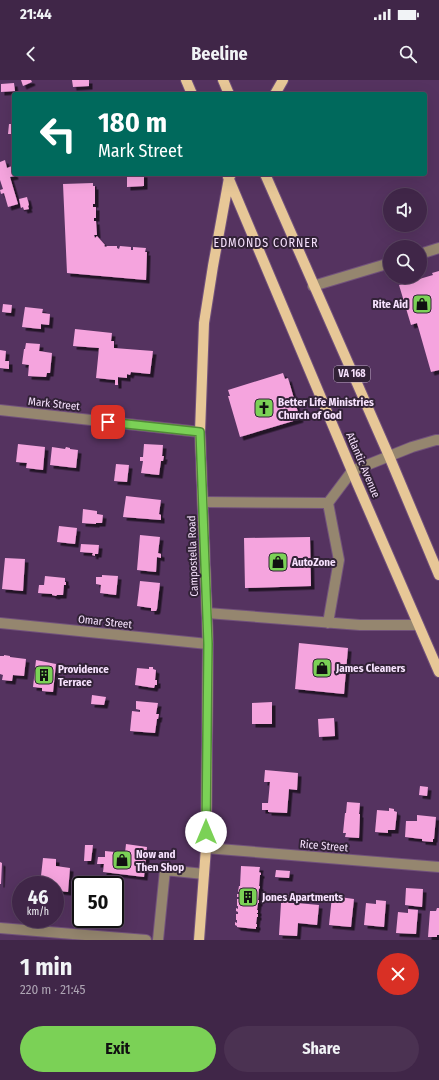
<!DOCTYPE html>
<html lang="en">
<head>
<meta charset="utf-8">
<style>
  :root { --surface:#402648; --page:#4b3252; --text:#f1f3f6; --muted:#aea5b4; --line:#594360; --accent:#7bd156 }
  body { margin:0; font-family:"Fira Sans Condensed",sans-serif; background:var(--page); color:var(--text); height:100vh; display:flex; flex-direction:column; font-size:15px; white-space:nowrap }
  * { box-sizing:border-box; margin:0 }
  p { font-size:13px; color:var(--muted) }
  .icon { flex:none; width:22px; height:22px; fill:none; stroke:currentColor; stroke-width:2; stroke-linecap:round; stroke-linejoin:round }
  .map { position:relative; height:860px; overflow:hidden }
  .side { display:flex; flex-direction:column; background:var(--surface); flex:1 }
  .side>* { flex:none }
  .top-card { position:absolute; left:12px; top:12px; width:415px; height:84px; border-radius:4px; box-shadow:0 4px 16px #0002,0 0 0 1px var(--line); background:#00695c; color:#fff; overflow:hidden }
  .fabs { position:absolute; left:383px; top:108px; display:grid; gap:8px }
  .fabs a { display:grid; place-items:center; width:44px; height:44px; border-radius:50%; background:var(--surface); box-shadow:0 4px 16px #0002,0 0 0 1px var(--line); font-size:20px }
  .speed { position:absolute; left:12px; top:796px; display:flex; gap:8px; font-size:20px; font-weight:700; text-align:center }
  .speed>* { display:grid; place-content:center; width:52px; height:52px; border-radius:50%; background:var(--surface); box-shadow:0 4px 16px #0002,0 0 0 1px var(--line); line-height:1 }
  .speed small { font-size:10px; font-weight:400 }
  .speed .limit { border:2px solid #111; border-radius:6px; background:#fff; color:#111 }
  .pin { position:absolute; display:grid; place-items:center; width:34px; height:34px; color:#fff; margin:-17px; border-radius:8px; box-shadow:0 2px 6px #0006 }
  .me { position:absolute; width:44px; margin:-22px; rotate:0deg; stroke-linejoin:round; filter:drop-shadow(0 0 3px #0008) }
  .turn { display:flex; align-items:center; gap:14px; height:84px; padding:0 20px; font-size:18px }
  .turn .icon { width:52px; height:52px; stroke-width:2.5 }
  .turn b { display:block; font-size:28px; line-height:34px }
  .round { display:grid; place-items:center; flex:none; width:42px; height:42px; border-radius:21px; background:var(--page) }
  .head { display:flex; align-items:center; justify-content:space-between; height:68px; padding:0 20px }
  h1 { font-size:24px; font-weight:700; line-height:30px }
  .cta { display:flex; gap:8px; margin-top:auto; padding:8px 20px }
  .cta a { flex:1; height:46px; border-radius:24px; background:var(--accent); color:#111; font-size:16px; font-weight:700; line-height:46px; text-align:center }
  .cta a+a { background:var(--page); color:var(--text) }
  .status { display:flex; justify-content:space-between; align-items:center; height:28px; padding:0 20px; background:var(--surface); direction:ltr }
  .status svg { height:11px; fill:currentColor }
  header { display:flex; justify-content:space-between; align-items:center; height:52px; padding:0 20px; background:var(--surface); font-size:18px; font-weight:700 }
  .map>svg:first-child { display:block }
  .building { fill:#f5a4de; filter:url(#shadow) }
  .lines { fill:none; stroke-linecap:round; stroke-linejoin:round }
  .minor-casing { stroke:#72527c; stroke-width:12 }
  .major-casing { stroke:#72527c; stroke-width:12 }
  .minor { stroke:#95866f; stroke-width:10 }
  .major { stroke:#e7c797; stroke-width:10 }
  .route-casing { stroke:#508838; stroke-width:10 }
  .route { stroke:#7bd156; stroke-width:7 }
  .labels { text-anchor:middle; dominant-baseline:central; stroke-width:4; stroke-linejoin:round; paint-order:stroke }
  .shield { fill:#322237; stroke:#bca8c2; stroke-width:1 }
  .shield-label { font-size:10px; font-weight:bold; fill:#f7e2fe }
  .poi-label { font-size:11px; font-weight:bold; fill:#f7e2fe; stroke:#322237; text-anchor:start }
  .street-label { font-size:11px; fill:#f7e2fe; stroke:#322237 }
  .neighbourhood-label { font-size:12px; letter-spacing:1px; fill:#f7e2fe; stroke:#322237 }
</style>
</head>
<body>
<div class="status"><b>21:44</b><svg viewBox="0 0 49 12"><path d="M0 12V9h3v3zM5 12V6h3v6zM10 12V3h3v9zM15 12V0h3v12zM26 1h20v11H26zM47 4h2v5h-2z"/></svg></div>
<header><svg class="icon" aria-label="back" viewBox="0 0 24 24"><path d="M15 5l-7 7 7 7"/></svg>Beeline<svg class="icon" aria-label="search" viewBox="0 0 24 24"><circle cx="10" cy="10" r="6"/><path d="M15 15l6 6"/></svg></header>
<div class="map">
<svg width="439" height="860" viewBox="0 0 439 860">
  <defs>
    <filter id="shadow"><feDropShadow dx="3.5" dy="3.5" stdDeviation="0" flood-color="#0009"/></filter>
  </defs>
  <rect width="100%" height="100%" fill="#553360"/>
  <path class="building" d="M 21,0 L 31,0 L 32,2 L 23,6 Z
    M 72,0 L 89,0 L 89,6 L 73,7 Z
    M 14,3 L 15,11 L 1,12 L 1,4 Z
    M 123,12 L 140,12 L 141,14 L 123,14 Z
    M 9,44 L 14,44 L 14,54 L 8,54 Z
    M 5,80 L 7,88 L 12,86 L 15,96 L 10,97 L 18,124 L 8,127 L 4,113 L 1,114 L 0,110 L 3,109 L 0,100 L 0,82 Z
    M 127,94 L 144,94 L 144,106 L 127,107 Z
    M 93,103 L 93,106 L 95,106 L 95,124 L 93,124 L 93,127 L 96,127 L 96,138 L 94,138 L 94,141 L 96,141 L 97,155 L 94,155 L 95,158 L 97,156 L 105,165 L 104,166 L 106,167 L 107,166 L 117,166 L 117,168 L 119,169 L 120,166 L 131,167 L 131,170 L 133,170 L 133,167 L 146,168 L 145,172 L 147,172 L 146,200 L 67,193 L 63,104 Z
    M 27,117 L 29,125 L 28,126 L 29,129 L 24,130 L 23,127 L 21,128 L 19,119 Z
    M 439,191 L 439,290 L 431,292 L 417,243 L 411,245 L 399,205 L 433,195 L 432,193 Z
    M 3,224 L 12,225 L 11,233 L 2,232 Z
    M 25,227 L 43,229 L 42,233 L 50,234 L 49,245 L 41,244 L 41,249 L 22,247 Z
    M 75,249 L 112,253 L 111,261 L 114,261 L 114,268 L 153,271 L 150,294 L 131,292 L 130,295 L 127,294 L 127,298 L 118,297 L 118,305 L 115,305 L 115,300 L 96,298 L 99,268 L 73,266 Z
    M 26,263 L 40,264 L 39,271 L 52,273 L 50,293 L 47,293 L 46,297 L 28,296 L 29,285 L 22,284 L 24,269 L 25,269 Z
    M 0,270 L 6,271 L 5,281 L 9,281 L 9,289 L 0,288 Z
    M 283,293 L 285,299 L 288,298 L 300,339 L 240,357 L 228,316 L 230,316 L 228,310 Z
    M 18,364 L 45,367 L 43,390 L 26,388 L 27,383 L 16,382 Z
    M 144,364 L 163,365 L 162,376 L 164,376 L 163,381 L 161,381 L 159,395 L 141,393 L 143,381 L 140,381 L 140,377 L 143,377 Z
    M 52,367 L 65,369 L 66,367 L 70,368 L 70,369 L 78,370 L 76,388 L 50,385 Z
    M 116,384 L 129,385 L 127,402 L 114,401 Z
    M 126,416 L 161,420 L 159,434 L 161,435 L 161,440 L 123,437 Z
    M 83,429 L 97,431 L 97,434 L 103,435 L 102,443 L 96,443 L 96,444 L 82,443 Z
    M 59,446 L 77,448 L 75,464 L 57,462 Z
    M 140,455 L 160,457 L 158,473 L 161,474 L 161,478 L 157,477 L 156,492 L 137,490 Z
    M 310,457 L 311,506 L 245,508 L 244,458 Z
    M 81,464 L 99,465 L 98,474 L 95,474 L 95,476 L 92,475 L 93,473 L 80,472 Z
    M 5,478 L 25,479 L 23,511 L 2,509 Z
    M 102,495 L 118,496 L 116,515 L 100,513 L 101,505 L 96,504 L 96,497 L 102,497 Z
    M 45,496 L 65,498 L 65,502 L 66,502 L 66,505 L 64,505 L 63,515 L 57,515 L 56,516 L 52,515 L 52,514 L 38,513 L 39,505 L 44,505 Z
    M 140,501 L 160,503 L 157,529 L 156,531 L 151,531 L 151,528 L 137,526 Z
    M 299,563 L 348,568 L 344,614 L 295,609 Z
    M 4,575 L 10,576 L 10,577 L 26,579 L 24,596 L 13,595 L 12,601 L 2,600 L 3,595 L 0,594 L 0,576 L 4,576 Z
    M 36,580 L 56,584 L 53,612 L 42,611 L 42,608 L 33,607 Z
    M 149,587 L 153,587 L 153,589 L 156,590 L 155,600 L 157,600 L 157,605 L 155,605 L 154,608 L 135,605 L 137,588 L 149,589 Z
    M 92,615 L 106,617 L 104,625 L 91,624 Z
    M 136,621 L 158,623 L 156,634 L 159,634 L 158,639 L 157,639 L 155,653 L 130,651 L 132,631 L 140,632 L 140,630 L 136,629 Z
    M 272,622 L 272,644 L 252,644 L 252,623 Z
    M 334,638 L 335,656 L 319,657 L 318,639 Z
    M 265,690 L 298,693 L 297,710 L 289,709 L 287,733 L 268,732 L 268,730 L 262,730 L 262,723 L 268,723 L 270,702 L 264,702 Z
    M 420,706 L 428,707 L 427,716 L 419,715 Z
    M 347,722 L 360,723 L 359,734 L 360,734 L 359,758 L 345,757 L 346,753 L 343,753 L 345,733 L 346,733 Z
    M 389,728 L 394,729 L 394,731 L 397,732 L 395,750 L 388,750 L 388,753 L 375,752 L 377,730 L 389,731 Z
    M 417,735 L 436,737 L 434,759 L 433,759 L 433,762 L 422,761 L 422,759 L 405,757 L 406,741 L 417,741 Z
    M 126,764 L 147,767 L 144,797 L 103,792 L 104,784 L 97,784 L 98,777 L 105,777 L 105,771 L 125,773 Z
    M 85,765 L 93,765 L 91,781 L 84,781 Z
    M 43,778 L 56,779 L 56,786 L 70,788 L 68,812 L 60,811 L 59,816 L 55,816 L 55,805 L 40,805 Z
    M 0,782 L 2,783 L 1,804 L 0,804 Z
    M 241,786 L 260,787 L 259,792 L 261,793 L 261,795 L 260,795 L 259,806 L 260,806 L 260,809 L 259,808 L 258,820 L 259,820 L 259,823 L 258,823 L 257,830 L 258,830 L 258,833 L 257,833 L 257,834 L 258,834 L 258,837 L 257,837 L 256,844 L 257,844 L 257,847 L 256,847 L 256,849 L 237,847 L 237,846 L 235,845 L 235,842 L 237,843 L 237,840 L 236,840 L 236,834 L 238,834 L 238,832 L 236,831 L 236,828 L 238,829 L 238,826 L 237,826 L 237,819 L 239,819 L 239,817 L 237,817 L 237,814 L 239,814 L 239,812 L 238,812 L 239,806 L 240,806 Z
    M 276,790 L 290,791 L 289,798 L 275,797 Z
    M 406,808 L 423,809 L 422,827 L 405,825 Z
    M 283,814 L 298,816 L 297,823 L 319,825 L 317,845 L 298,843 L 297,856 L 279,855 L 281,823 L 283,823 Z
    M 332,816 L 354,819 L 351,847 L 329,845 Z
    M 376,820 L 386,821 L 384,847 L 364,845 L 366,823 L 376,824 Z
    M 437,828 L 439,828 L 439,855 L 437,855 L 437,857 L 428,857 L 430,831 L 436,831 Z
    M 408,829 L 418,830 L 416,854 L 396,853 L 398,832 L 408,833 Z"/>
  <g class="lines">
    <defs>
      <path id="minor" d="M 420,174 L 439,168
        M 313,206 L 390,183
        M 0,330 L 200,352
        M 203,422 L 328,423 L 352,391 L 412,367 L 436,360 L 439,360
        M 328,423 L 339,480 L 328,543
        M 207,533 L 360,545 L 418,545
        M 0,543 L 208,564
        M 206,768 L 439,787
        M 0,848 L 146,860
        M 158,860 L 165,790 L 204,794"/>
      <path id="major" d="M 186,0 L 192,14
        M 223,0 L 229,14
        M 275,14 L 283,0
        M 265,94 L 389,376 L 439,495
        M 228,97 L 357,403 L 439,592
        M 199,860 L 206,768 L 208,564 L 200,352 L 204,243 L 213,186 L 229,98 L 231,94"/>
    </defs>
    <use href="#minor" class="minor-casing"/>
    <use href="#major" class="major-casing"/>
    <use href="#minor" class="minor"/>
    <use href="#major" class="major"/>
  </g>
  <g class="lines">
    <defs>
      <path id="route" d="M 108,342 L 200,352 L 208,564 L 206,752"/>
    </defs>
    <use href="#route" class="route-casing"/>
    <use href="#route" class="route"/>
  </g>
  <defs>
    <symbol id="shop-square" viewBox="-11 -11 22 22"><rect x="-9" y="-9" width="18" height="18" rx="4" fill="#7bd156" stroke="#322237"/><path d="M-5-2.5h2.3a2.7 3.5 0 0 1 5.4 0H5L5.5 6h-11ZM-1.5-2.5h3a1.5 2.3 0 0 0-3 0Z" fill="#111"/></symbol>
    <symbol id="church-square" viewBox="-11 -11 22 22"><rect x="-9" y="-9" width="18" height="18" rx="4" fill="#7bd156" stroke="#322237"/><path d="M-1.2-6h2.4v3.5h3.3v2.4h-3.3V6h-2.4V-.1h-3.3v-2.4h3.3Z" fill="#111"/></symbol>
    <symbol id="building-square" viewBox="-11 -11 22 22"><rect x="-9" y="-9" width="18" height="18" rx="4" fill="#7bd156" stroke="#322237"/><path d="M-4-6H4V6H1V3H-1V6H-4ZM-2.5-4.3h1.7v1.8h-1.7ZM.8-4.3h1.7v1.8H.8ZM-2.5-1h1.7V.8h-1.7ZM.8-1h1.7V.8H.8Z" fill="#111"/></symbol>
  </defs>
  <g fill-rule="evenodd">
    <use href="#shop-square" x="411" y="213" width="22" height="22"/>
    <use href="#church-square" x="253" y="317" width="22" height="22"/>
    <use href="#shop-square" x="267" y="471" width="22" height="22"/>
    <use href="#shop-square" x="311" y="577" width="22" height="22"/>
    <use href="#building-square" x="33" y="584" width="22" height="22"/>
    <use href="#shop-square" x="111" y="769" width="22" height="22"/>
    <use href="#building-square" x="237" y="806" width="22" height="22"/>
  </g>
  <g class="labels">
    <rect class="shield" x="334" y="286" width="36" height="16" rx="3"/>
    <g class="shield-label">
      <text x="352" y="294">VA 168</text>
    </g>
    <g class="poi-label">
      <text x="408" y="224" text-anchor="end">Rite Aid</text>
      <text x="278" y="322">Better Life Ministries<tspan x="278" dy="13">Church of God</tspan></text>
      <text x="292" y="482">AutoZone</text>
      <text x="336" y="588">James Cleaners</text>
      <text x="58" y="589">Providence<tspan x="58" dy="13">Terrace</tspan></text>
      <text x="136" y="774">Now and<tspan x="136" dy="13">Then Shop</tspan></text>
      <text x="262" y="817">Jones Apartments</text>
    </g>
    <g class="street-label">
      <text transform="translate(54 324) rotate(6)">Mark Street</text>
      <text transform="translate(363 385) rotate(67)">Atlantic Avenue</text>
      <text transform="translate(193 476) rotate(-92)">Campostella Road</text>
      <text transform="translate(105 542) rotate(6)">Omar Street</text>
      <text transform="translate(324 766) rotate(5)">Rice Street</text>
    </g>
    <g class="neighbourhood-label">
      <text x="266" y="163">EDMONDS CORNER</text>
    </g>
  </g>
</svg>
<div class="fabs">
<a><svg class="icon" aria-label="sound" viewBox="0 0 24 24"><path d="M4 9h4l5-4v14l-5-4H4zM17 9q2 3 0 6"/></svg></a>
<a><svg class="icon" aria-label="search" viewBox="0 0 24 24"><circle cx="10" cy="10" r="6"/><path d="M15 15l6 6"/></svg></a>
</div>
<div class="speed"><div>46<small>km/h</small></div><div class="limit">50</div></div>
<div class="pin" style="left:108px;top:342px;background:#d93025"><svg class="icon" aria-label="arrive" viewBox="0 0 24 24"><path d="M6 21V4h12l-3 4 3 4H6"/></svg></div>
<svg class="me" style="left:206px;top:752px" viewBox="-20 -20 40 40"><circle r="19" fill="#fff"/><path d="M0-13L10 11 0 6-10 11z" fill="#7bd156"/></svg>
<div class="top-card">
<div class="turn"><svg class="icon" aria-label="left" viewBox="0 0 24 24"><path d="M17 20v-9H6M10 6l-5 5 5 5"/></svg><div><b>180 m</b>Mark Street</div></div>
</div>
</div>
<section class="side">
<div class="head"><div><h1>1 min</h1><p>220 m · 21:45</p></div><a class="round" style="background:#d93025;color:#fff"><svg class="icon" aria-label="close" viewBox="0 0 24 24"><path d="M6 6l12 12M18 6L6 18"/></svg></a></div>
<div class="cta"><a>Exit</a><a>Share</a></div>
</section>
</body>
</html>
